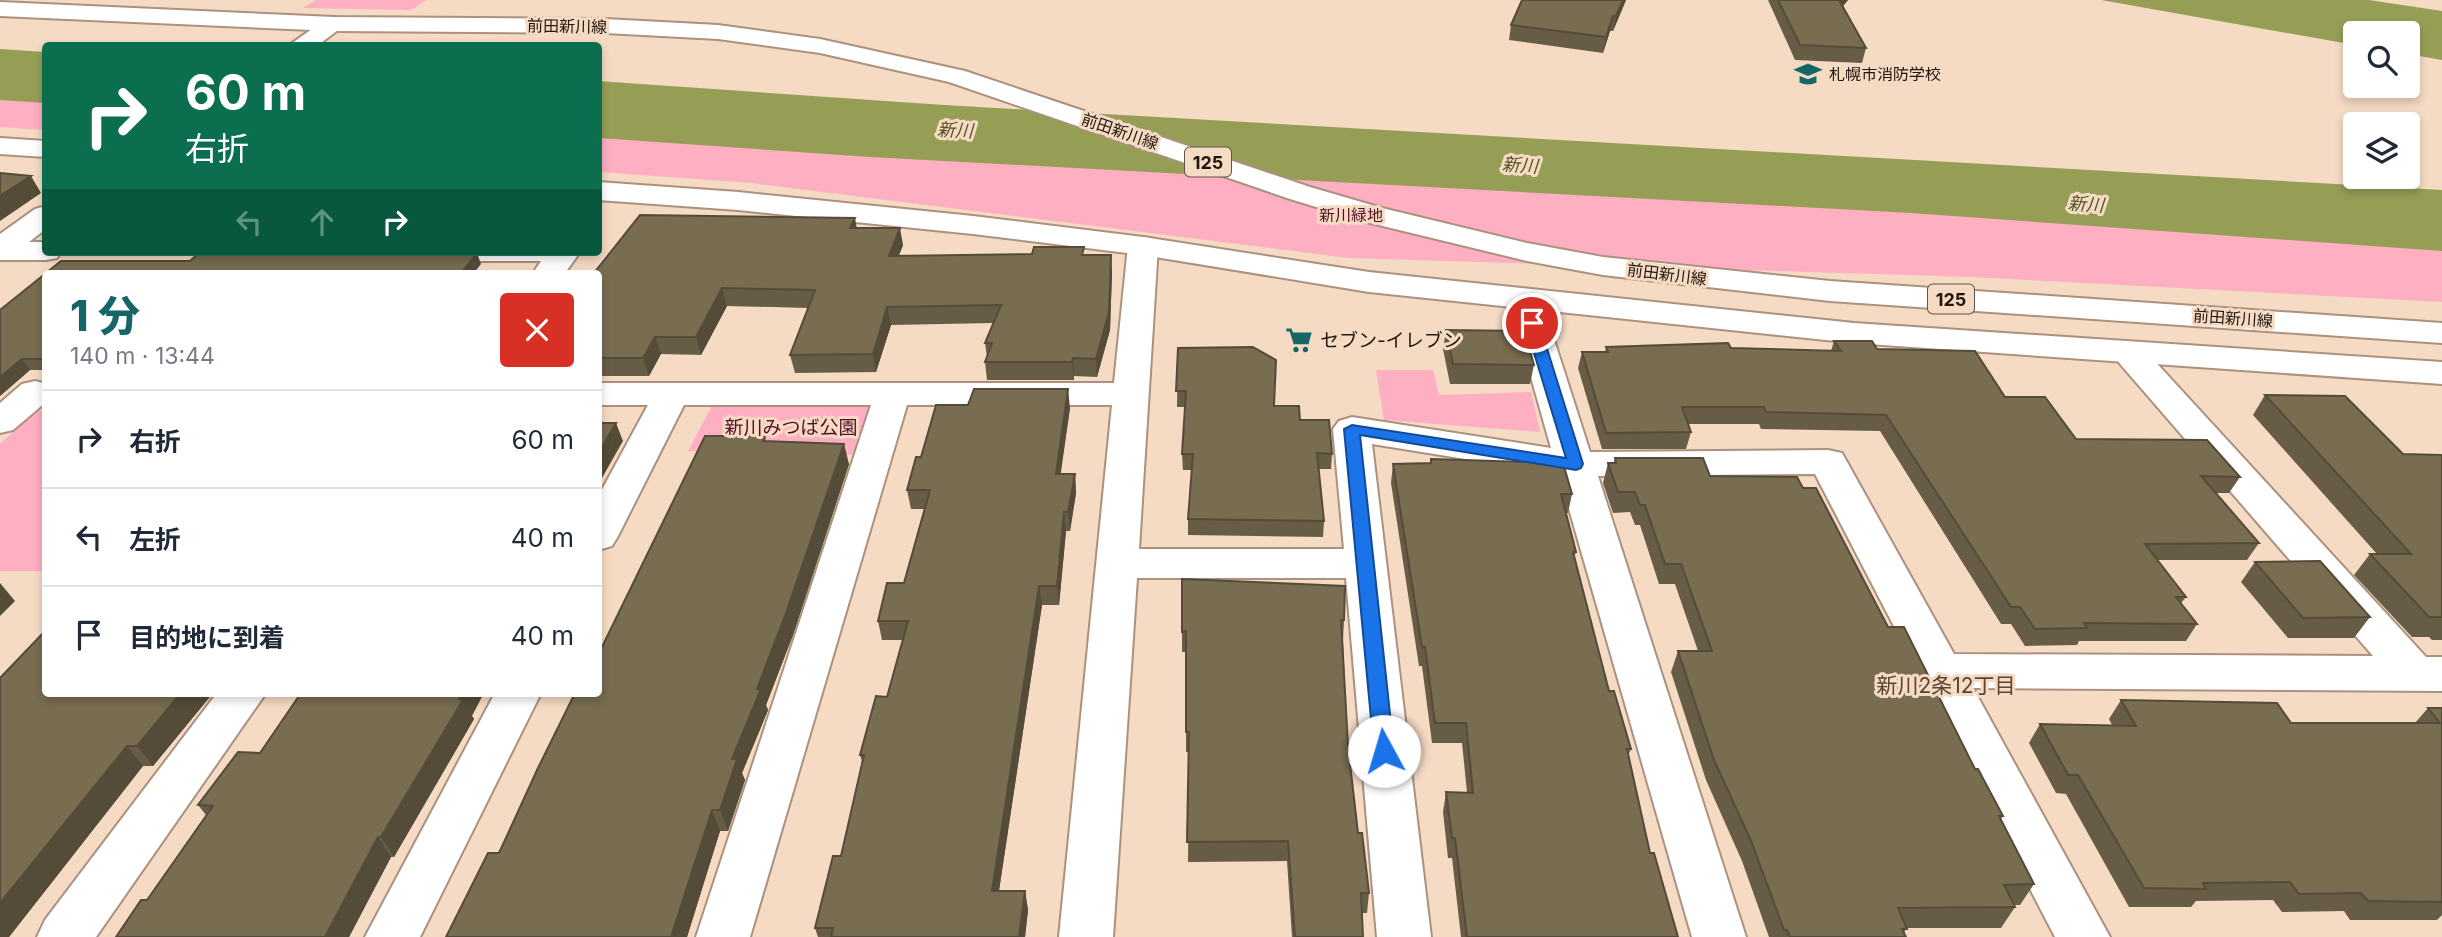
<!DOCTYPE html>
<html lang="ja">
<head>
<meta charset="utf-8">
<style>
  :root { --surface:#fff; --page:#f6f6f7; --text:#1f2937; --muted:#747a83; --line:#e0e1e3; --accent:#176667 }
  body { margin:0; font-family:Inter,"Noto Sans JP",sans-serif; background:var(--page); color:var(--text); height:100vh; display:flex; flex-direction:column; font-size:26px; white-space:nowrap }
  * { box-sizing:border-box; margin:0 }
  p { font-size:23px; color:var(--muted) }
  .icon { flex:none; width:38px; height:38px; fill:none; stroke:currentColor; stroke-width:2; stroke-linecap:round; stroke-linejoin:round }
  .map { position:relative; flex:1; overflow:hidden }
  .drawer { position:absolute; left:42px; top:270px; width:560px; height:427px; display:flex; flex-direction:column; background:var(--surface); border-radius:7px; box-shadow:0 4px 10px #0003 }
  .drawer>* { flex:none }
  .hud { position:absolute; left:42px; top:42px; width:560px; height:214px; border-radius:7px; box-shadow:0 4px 10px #0003; background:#0b6e4f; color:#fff; overflow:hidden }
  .buttons { position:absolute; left:2343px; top:21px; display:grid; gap:14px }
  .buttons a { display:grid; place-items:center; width:77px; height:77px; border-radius:7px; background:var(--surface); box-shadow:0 4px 10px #0003; font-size:35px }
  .pin { position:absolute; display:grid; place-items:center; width:60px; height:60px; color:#fff; margin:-30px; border:4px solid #fff; border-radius:50%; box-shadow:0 2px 7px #0007 }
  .me { position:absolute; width:77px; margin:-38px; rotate:354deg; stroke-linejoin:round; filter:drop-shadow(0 0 5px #0008) }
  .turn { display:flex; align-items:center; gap:24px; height:147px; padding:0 28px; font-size:32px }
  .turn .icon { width:91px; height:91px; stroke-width:2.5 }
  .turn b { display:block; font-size:49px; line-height:60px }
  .lanes { display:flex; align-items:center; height:66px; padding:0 28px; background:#0003; justify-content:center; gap:35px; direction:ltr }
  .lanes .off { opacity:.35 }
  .round { display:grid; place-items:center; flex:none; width:74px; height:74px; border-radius:7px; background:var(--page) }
  .headline { display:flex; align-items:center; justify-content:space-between; height:119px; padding:0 28px }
  h1 { font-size:42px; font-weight:800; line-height:52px; color:var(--accent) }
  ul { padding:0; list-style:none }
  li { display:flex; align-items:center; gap:21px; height:98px; padding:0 28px; border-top:2px solid var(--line) }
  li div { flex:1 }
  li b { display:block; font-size:26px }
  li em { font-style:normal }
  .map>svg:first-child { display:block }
  .green { fill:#feafc1 }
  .water { fill:#969e56 }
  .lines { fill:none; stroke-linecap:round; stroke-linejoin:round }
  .minor-casing { stroke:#ab917e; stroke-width:4 }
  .major-casing { stroke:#ab917e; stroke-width:4 }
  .minor { fill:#fff; fill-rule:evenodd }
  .major { fill:#fff; fill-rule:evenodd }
  .wall { fill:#675d46 }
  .shaded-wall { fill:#544c39 }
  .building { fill:#786c51; stroke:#544c39; stroke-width:2 }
  .route { fill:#1a73e8; stroke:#114b97; stroke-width:2 }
  .labels { text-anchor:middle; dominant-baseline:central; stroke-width:6; stroke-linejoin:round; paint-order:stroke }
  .far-street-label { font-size:16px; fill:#20170f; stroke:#f5dac4 }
  .far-poi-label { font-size:16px; fill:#20170f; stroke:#f5dac4; text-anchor:start }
  .far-park-label { font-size:16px; fill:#530e27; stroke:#f5dac4 }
  .far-water-label { font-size:18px; font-style:italic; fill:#515621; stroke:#f5dac4 }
  .shield { fill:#f5dac4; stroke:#605245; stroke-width:2 }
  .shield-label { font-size:18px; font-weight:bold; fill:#20170f }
  .poi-label { font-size:19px; fill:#20170f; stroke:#f5dac4; text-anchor:start }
  .park-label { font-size:19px; fill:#530e27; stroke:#f5dac4 }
  .neighbourhood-label { font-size:21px; fill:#5a4432; stroke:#f5dac4 }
</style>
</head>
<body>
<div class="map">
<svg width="2442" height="937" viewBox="0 0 2442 937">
  <rect width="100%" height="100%" fill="#f5dac4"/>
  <path class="green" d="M 316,0 L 426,0 L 411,10 L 303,8 Z
    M 0,77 L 45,80 L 45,130 L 0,127 Z
    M 598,120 L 2442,244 L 2442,302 L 1972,277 L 1349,258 L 751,183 L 599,172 Z
    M 1376,370 L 1433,370 L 1439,395 L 1531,392 L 1540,432 L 1384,420 Z
    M 714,402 L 880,402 L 860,455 L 688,451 Z
    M 45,409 L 45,571 L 0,571 L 0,444 L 35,412 Z"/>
  <path class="water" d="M 2101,0 L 2369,0 L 2442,11 L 2442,60 L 2408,54 L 2408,33 L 2356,33 L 2355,45 Z
    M 0,49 L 45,52 L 45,103 L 0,100 Z
    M 598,81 L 944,105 L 2442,190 L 2442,251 L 1911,213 L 870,157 L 599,138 Z"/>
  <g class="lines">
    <defs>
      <path id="minor" d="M 334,17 L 342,19 L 346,24 L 317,46 L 288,46 L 326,19 Z
        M 46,206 L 46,229 L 29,242 L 46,242 L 46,252 L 61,252 L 57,258 L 46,260 L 0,260 L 0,234 L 35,209 Z
        M 1143,237 L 1154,239 L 1158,246 L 1139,549 L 1344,549 L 1333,429 L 1339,421 L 1352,417 L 1551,448 L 1509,299 L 1513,292 L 1525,289 L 1537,292 L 1541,299 L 1590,452 L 1828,450 L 1842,453 L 1954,654 L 2373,656 L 2115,358 L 2110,351 L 2115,344 L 2127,341 L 2139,344 L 2426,657 L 2442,657 L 2442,691 L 1973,688 L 2110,937 L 2055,937 L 1815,474 L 1598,476 L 1746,937 L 1692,937 L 1559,474 L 1372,444 L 1431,937 L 1377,937 L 1346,578 L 1137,578 L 1113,937 L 1059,937 L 1112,405 L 907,405 L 750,937 L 696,937 L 871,405 L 684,405 L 618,536 L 612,546 L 598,550 L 598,497 L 648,405 L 598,405 L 598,383 L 1114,383 L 1128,246 L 1132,239 Z
        M 405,252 L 580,252 L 565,273 L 533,273 L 541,261 L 421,261 L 410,259 Z
        M 35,381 L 46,384 L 46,402 L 13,430 L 0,433 L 0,403 L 22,384 Z
        M 217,693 L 266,693 L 96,937 L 37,937 L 45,920 Z
        M 495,693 L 541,693 L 420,937 L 365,937 Z"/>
      <path id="major" d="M 0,2 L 334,17 L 605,19 L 718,25 L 820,39 L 965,71 L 1310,187 L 1382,208 L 1527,243 L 1603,257 L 1830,281 L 2442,323 L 2442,343 L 1830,301 L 1603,275 L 1527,261 L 1362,221 L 1290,199 L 949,82 L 820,53 L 718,39 L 605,33 L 334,31 L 0,16 Z
        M 0,138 L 46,141 L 46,157 L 0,154 Z
        M 598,182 L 738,192 L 973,216 L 1143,237 L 1369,272 L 1854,323 L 2442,362 L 2442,384 L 1854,343 L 1369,292 L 1143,255 L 973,234 L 738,210 L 598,200 Z"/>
    </defs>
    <use href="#minor" class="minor-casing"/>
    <use href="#major" class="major-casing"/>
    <use href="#minor" class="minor"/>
    <use href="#major" class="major"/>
  </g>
  <path class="wall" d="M 1626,0 L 1613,31 L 1610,31 L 1603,53 L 1509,40 L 1511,25 Z
    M 1768,0 L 1848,0 L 1843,6 L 1866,48 L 1862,63 L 1795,60 Z
    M 857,228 L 903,245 L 899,255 L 1084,255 L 1112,272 L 1110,330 L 1097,377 L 1074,376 L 1074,380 L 987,380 L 985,362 L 987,357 L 985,343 L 993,323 L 891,325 L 876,372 L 795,373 L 790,355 L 809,308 L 727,306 L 701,355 L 661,354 L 649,376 L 598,376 L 598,273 Z
    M 46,273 L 46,370 L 30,370 L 0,396 Z
    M 1446,330 L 1534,365 L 1530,384 L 1450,384 L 1443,349 Z
    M 1834,341 L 1877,349 L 2005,397 L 2076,439 L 2240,477 L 2229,493 L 2216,493 L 2259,543 L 2247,560 L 2158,560 L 2186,597 L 2181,603 L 2197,624 L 2186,641 L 2079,641 L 2077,645 L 2025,646 L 2011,624 L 2001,624 L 1880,431 L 1761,429 L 1759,424 L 1688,424 L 1691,432 L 1686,449 L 1602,449 L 1578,368 L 1582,352 L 1605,352 L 1606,347 L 1731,348 L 1831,351 Z
    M 1178,348 L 1300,420 L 1332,454 L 1331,469 L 1319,469 L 1324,521 L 1323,537 L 1188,535 L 1188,519 L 1192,470 L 1183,470 L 1182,454 L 1185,407 L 1177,407 Z
    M 2265,395 L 2403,454 L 2442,455 L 2442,640 L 2432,640 L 2429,637 L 2412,637 L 2354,575 L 2370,554 L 2377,554 L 2253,415 Z
    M 1070,408 L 1060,474 L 1075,474 L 1076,493 L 1070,531 L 1066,531 L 1059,605 L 1042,605 L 999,891 L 1025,891 L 1028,910 L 1025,937 L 818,937 L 815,928 L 841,856 L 862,761 L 860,755 L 887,697 L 903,640 L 882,640 L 878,621 L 904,583 L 925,509 L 911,509 L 907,490 L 921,457 Z
    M 765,436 L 766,441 L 849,464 L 793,635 L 766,705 L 768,710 L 742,773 L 745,780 L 728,831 L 720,831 L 687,937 L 446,937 L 499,853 L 601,649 Z
    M 1615,458 L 1710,476 L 1803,488 L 2003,816 L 2001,819 L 2034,884 L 2020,905 L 2013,905 L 2015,907 L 2001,928 L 1906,928 L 1904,933 L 1906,937 L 1769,937 L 1742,861 L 1706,780 L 1671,672 L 1678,651 L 1698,651 L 1675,584 L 1659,584 L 1640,525 L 1635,525 L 1630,512 L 1613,513 L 1603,483 L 1608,463 L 1614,463 Z
    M 1431,459 L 1572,494 L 1568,513 L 1566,513 L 1576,552 L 1574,558 L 1609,691 L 1631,749 L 1628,756 L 1650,853 L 1678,937 L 1461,937 L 1452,858 L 1448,858 L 1443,812 L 1446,792 L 1467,792 L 1462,743 L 1432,743 L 1422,666 L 1419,666 L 1391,483 L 1393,464 L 1430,464 Z
    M 2255,562 L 2370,617 L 2354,638 L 2288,638 L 2241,582 Z
    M 1182,579 L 1344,620 L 1343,641 L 1348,746 L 1358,833 L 1369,893 L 1367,913 L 1362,913 L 1363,937 L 1292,937 L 1287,861 L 1188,862 L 1189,752 L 1186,752 L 1186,652 L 1182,652 Z
    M 46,693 L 213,693 L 153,766 L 143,766 L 9,937 Z
    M 2121,700 L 2291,723 L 2415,723 L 2428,708 L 2442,708 L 2442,915 L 2437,920 L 2350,920 L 2344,911 L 2282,912 L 2273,900 L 2196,901 L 2191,907 L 2129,907 L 2066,794 L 2056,793 L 2029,743 L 2040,724 L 2112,725 L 2109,719 Z
    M 472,716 L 474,719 L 394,857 L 391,857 L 349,937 L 116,937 L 147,900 L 206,815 L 198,805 L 260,753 Z"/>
  <path class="shaded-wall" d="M 1623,0 L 1626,0 L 1613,31 L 1616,16 Z
    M 1839,0 L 1848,0 L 1835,15 Z
    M 1613,16 L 1610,31 L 1603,53 L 1606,37 Z
    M 31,176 L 41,193 L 0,221 L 0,196 Z
    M 855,218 L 858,235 L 850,228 Z
    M 900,228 L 903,245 L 892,273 L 889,256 Z
    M 477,253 L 481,264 L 474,273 L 461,273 Z
    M 1111,255 L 1112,272 L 1110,330 L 1097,377 L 1096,359 Z
    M 722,288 L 727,306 L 701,355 L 696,337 Z
    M 887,307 L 891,325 L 876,372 L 873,354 Z
    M 655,337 L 661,354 L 649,376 L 643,358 Z
    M 1073,358 L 1074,376 L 1074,380 L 1072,362 Z
    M 22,359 L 30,370 L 0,396 L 0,377 Z
    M 1068,389 L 1070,408 L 1058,493 L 1056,474 Z
    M 616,423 L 623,441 L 598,485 L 598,454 Z
    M 844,444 L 849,464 L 793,635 L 766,705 L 768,710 L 742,773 L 745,780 L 728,831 L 720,810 L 732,759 Z
    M 1075,474 L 1076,493 L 1070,531 L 1068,512 Z
    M 1064,512 L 1066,531 L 1059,605 L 1057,586 Z
    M 0,583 L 15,601 L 0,616 Z
    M 1039,586 L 1042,605 L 996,910 L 992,891 Z
    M 181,693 L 213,693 L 153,766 L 137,746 Z
    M 463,693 L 484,693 L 472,716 L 474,719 L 394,857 L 381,837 Z
    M 127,746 L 143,766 L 9,937 L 0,937 L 0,903 Z
    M 712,810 L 720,831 L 687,937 L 671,937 Z
    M 378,837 L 391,857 L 349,937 L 325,937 Z
    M 1025,891 L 1028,910 L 1025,937 L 1019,937 Z"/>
  <path class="building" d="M 1522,0 L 1623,0 L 1616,16 L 1613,16 L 1606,37 L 1511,25 Z
    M 1778,0 L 1839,0 L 1866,48 L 1800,45 Z
    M 0,173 L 31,176 L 0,196 Z
    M 640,215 L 855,218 L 850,228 L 900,228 L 889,256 L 1032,254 L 1034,247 L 1084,247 L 1082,255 L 1111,255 L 1109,312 L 1096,359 L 1073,358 L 1072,362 L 985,362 L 992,343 L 985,343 L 1001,305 L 887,307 L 873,354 L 790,355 L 815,290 L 722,288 L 696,337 L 655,337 L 643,358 L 598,358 L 598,273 L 594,273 Z
    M 200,252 L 413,252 L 477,253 L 461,273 L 46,273 L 61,261 L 190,261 Z
    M 46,273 L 46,359 L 22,359 L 0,377 L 0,310 Z
    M 1446,330 L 1524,331 L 1534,365 L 1453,364 Z
    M 1834,341 L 1872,341 L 1877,349 L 1975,351 L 2005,397 L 2045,397 L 2076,439 L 2207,440 L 2240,477 L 2201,476 L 2259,543 L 2145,544 L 2186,597 L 2176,597 L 2197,624 L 2084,623 L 2087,628 L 2035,629 L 2020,607 L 2011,607 L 1886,415 L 1766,412 L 1764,407 L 1682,407 L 1691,432 L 1606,433 L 1582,352 L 1608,352 L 1606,347 L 1728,343 L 1731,348 L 1841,351 Z
    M 1253,347 L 1276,360 L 1274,406 L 1299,406 L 1300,420 L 1329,420 L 1332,454 L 1317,453 L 1324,521 L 1188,519 L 1193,454 L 1182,454 L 1186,391 L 1176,391 L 1178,348 Z
    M 974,389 L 1068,389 L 1056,474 L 1075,474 L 1068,512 L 1064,512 L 1057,586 L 1039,586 L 992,891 L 1025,891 L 1019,937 L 831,937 L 833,928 L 815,928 L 833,856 L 841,856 L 864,755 L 860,755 L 876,696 L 887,697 L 908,621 L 878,621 L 887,583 L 904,583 L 930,490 L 907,490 L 916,457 L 921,457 L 936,405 L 968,405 Z
    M 2265,395 L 2345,396 L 2403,454 L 2442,455 L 2442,617 L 2429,617 L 2370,554 L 2411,554 Z
    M 598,423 L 616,423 L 598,454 Z
    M 705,436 L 765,436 L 763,441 L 844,444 L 786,613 L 757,689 L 761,689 L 732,759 L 737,759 L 720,810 L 712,810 L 671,937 L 446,937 L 488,853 L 499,853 L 538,768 L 575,693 L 598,693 L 598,649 L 601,649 Z
    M 1615,458 L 1703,458 L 1710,476 L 1797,477 L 1803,488 L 1816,488 L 1888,627 L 1904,627 L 1975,769 L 1978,769 L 2003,816 L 1999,816 L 2034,884 L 2004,885 L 2015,907 L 1898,908 L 1907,929 L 1902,929 L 1906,937 L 1790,937 L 1787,930 L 1784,930 L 1751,841 L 1714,760 L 1678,651 L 1712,651 L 1681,564 L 1665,564 L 1645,505 L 1640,505 L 1635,492 L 1618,492 L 1608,463 L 1616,463 Z
    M 1431,459 L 1563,463 L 1572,494 L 1561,494 L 1576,552 L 1573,552 L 1609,691 L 1614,691 L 1631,749 L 1627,749 L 1650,853 L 1654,853 L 1678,937 L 1467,937 L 1455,838 L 1452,838 L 1446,792 L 1473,793 L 1466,723 L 1435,723 L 1425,647 L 1422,647 L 1393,464 L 1431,463 Z
    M 2320,561 L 2370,617 L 2303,618 L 2255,562 Z
    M 1182,579 L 1345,586 L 1344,620 L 1341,620 L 1348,746 L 1358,833 L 1362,833 L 1369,893 L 1361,893 L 1363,937 L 1295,937 L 1288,841 L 1187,842 L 1189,732 L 1186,732 L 1186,631 L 1182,632 Z
    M 46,630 L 46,693 L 181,693 L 137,746 L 127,746 L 0,903 L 0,678 Z
    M 301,693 L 463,693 L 459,699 L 463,700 L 381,837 L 378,837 L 325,937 L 116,937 L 141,900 L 147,900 L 213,806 L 198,805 L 238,752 L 260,753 Z
    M 2121,700 L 2277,703 L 2291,723 L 2440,723 L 2428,708 L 2442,708 L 2442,902 L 2368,901 L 2361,893 L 2299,894 L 2290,882 L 2203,883 L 2206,889 L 2144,888 L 2078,775 L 2068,775 L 2040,724 L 2136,726 Z"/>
  <path class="route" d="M 1532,318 L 1539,323 L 1583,464 L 1581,468 L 1576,470 L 1360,435 L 1394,751 L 1391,756 L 1384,759 L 1377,756 L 1374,751 L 1344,429 L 1352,425 L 1566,458 L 1525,323 Z"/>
  <defs>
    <symbol id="school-bare" viewBox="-9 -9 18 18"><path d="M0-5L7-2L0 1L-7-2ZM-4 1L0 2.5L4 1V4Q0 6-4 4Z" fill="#176667" stroke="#f5dac4" stroke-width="2.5" paint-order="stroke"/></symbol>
    <symbol id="supermarket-bare" viewBox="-9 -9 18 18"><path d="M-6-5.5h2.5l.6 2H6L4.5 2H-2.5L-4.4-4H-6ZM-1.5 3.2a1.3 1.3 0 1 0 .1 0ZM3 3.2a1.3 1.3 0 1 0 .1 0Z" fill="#176667" stroke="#f5dac4" stroke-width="2.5" paint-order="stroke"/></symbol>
  </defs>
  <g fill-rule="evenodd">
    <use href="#school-bare" x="1789" y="55" width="38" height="38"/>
    <use href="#supermarket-bare" x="1280" y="321" width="38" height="38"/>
  </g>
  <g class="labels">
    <g class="far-street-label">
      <text transform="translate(567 26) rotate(1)">前田新川線</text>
      <text transform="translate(1120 131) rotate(19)">前田新川線</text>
      <text transform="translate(1667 274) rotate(7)">前田新川線</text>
      <text transform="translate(2233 318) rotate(4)">前田新川線</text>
    </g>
    <g class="far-poi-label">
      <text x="1829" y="74">札幌市消防学校</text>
    </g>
    <g class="far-park-label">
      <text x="1351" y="215">新川緑地</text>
    </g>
    <g class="far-water-label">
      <text transform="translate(955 130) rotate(3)">新川</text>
      <text transform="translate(1520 165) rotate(4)">新川</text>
      <text transform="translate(2086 204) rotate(4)">新川</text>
    </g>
    <g class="shield">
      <rect x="1185" y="147.5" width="46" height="29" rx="5"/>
      <rect x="1928" y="284.5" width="46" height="29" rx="5"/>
    </g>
    <g class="shield-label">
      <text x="1208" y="162">125</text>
      <text x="1951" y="299">125</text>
    </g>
    <g class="poi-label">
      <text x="1320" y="340">セブン-イレブン</text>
    </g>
    <g class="park-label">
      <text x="791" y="427">新川みつば公園</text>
    </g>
    <g class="neighbourhood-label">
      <text x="1946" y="685">新川2条12丁目</text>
    </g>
  </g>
</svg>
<div class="buttons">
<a><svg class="icon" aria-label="search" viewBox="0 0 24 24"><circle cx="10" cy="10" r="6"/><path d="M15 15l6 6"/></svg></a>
<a><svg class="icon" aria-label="layers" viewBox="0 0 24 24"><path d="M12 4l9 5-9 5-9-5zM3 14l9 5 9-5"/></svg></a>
</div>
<div class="pin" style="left:1532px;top:323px;background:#d93025"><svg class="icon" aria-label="arrive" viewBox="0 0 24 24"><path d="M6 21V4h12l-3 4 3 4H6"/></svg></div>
<svg class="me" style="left:1384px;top:751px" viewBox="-20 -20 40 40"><circle r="19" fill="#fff"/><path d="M0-13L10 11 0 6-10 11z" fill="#1a73e8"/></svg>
<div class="hud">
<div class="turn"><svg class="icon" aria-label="right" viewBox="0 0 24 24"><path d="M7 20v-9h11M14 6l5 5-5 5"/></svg><div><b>60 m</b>右折</div></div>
<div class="lanes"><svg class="icon off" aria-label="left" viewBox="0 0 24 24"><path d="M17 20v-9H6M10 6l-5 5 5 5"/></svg><svg class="icon off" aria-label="ahead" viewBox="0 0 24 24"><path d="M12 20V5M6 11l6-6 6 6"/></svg><svg class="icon" aria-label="right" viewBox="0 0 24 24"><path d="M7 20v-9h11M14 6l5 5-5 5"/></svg></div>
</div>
<section class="drawer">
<div class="headline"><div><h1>1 分</h1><p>140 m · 13:44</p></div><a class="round" style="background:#d93025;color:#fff"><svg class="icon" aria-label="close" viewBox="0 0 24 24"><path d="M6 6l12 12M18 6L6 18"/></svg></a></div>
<ul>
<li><svg class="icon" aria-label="right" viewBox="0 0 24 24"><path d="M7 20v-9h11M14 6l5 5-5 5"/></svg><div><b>右折</b></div><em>60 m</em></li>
<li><svg class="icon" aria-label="left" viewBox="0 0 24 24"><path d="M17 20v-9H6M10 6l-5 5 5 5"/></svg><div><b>左折</b></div><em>40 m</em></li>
<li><svg class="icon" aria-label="arrive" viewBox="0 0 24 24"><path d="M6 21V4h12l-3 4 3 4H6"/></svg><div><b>目的地に到着</b></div><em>40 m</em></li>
</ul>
</section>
</div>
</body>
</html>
